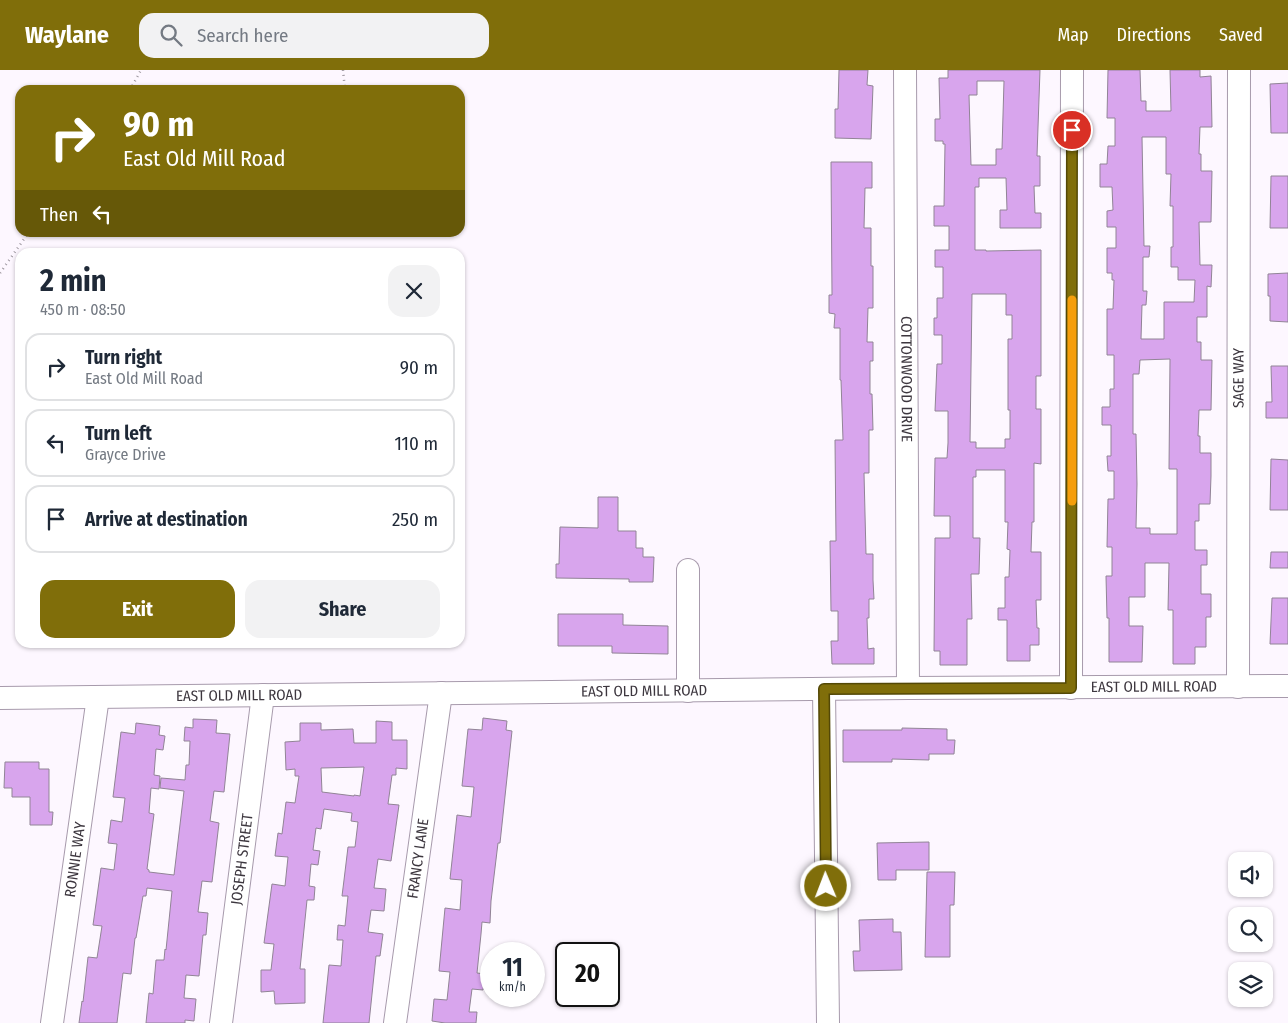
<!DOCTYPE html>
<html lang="en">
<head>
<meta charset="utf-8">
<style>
  :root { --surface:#fff; --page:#f2f2f3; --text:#1f2937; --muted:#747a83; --line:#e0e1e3; --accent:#806e0a }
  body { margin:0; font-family:"Fira Sans Condensed",sans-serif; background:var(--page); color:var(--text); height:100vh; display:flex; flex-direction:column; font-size:19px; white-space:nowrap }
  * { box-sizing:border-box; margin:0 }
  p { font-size:16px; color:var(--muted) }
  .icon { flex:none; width:28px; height:28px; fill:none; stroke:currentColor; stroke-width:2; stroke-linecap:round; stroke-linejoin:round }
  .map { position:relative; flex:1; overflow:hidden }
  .side { position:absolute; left:15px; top:178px; width:450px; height:400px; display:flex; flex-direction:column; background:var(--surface); border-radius:15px; box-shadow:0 1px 4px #0004 }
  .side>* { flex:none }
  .banner { position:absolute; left:15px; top:15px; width:450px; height:152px; border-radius:15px; box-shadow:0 1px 4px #0004; background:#806e0a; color:#fff; overflow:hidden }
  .tools { position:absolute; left:1228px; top:782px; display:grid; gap:10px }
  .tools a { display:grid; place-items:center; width:45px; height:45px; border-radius:10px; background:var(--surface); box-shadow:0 1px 4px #0004; font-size:25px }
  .speed { position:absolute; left:480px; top:872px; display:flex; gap:10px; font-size:25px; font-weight:700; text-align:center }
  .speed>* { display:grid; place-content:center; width:65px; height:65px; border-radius:50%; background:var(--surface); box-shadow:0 1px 4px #0004; line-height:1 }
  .speed small { font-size:12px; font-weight:400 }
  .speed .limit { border:2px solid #111; border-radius:8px; background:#fff; color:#111 }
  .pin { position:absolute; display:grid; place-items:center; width:42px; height:42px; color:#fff; margin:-21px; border:2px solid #fff; border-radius:50%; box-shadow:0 1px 5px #0007 }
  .me { position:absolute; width:55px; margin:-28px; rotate:359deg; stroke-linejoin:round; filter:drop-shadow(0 0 4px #0008) }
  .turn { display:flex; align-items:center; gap:18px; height:105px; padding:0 25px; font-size:22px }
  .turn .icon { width:65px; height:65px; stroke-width:2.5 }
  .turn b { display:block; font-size:35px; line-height:42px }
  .then { display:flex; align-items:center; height:48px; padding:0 25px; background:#0003; gap:10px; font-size:19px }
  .round { display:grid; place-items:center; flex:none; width:52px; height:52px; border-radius:15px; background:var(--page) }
  .summary { display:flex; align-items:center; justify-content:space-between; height:85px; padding:0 25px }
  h1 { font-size:30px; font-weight:700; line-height:38px }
  .button { display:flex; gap:10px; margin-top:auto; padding:10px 25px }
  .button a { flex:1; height:58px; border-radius:15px; background:var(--accent); color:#fff; font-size:20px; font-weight:700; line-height:58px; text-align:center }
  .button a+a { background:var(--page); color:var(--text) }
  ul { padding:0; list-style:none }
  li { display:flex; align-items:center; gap:15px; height:68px; margin:0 10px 8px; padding:0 15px; border:2px solid var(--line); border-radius:15px }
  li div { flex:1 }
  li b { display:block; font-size:19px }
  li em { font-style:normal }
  header { display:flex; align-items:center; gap:30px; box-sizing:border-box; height:70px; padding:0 25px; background:var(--accent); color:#fff }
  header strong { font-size:24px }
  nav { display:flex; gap:28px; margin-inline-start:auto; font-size:18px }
  .search { width:350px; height:45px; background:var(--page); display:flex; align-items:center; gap:12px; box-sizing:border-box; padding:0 18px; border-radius:15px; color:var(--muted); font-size:19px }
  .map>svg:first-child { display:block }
  .building { fill:#d8a5ed; stroke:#918496; fill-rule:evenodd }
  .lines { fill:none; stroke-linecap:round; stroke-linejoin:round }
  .minor-casing { stroke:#a79aac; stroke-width:24 }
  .path { stroke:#9d979f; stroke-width:2.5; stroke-dasharray:1 4; stroke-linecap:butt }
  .minor { stroke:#fff; stroke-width:22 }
  .route-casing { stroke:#534806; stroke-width:12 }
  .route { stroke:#806e0a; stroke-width:9 }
  .slow { stroke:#f59e0b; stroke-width:9 }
  .labels { text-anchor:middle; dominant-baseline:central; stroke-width:4; stroke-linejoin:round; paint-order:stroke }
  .street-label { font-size:15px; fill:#3d373f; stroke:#fdf7ff }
</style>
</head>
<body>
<header>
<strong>Waylane</strong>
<div class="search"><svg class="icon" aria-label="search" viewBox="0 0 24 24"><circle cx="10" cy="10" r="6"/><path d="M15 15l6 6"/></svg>Search here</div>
<nav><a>Map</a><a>Directions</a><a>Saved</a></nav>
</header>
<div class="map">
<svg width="1288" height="953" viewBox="0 0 1288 953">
  <rect width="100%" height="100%" fill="#fdf7ff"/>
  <path class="building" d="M 839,0 L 868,0 L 867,15 L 873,16 L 871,69 L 835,68 L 835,39 L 838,39 Z
    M 948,0 L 1040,0 L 1037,86 L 1040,86 L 1040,116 L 1034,116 L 1035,143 L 1041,143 L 1041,158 L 1000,158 L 1000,140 L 1007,140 L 1006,108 L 979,108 L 979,117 L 975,117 L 975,180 L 986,180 L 986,181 L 1041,180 L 1041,306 L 1036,306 L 1036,339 L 1041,339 L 1041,394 L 1034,393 L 1034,452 L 1032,452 L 1031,482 L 1041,482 L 1041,530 L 1036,530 L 1037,558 L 1039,558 L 1039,575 L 1030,575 L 1030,591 L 1007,591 L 1007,550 L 998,550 L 998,538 L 1005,538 L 1005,507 L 1009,507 L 1010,480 L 1007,479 L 1008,452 L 1005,452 L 1005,400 L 976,400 L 976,407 L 973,407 L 973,468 L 980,468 L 979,504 L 971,504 L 972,549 L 967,549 L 967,595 L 940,595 L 940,581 L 934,581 L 935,468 L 950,468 L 950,446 L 934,446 L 935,388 L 947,388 L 948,373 L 948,341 L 935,341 L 937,294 L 942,294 L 942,265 L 934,265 L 934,248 L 937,248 L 937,228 L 943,228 L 943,197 L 935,197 L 935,180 L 949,180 L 949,156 L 934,156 L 934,136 L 944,136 L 945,74 L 943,74 L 943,71 L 935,71 L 935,49 L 940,49 L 939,8 L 948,8 ZM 977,11 L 1004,11 L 1002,79 L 996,79 L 996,95 L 971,95 L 969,25 L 977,25 ZM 972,224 L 1006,224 L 1006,245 L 1012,245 L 1012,269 L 1008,269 L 1008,340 L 1010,340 L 1010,369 L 1005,369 L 1005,378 L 976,378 L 976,372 L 970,372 Z
    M 1108,0 L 1140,0 L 1141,31 L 1146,31 L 1146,41 L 1171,41 L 1170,0 L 1200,0 L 1200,7 L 1211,6 L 1212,57 L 1200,57 L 1199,84 L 1201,84 L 1201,101 L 1212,101 L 1211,152 L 1199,152 L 1200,195 L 1212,195 L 1211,217 L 1207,216 L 1207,247 L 1197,247 L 1197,272 L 1201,272 L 1201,290 L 1212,290 L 1211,340 L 1199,340 L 1198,366 L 1200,366 L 1200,383 L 1211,383 L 1211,406 L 1210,434 L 1199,434 L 1199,451 L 1195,451 L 1195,480 L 1207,480 L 1207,495 L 1201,495 L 1201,524 L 1211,524 L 1211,547 L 1206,547 L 1206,577 L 1195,577 L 1195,594 L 1173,594 L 1173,540 L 1168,540 L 1169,493 L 1145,493 L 1145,527 L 1129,527 L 1129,556 L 1143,556 L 1142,592 L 1109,592 L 1109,548 L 1107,548 L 1106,506 L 1112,506 L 1112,477 L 1107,477 L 1108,429 L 1114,429 L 1114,401 L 1108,401 L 1107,386 L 1111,386 L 1111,355 L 1102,355 L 1102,337 L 1110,337 L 1110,319 L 1114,319 L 1114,285 L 1107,285 L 1107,239 L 1113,239 L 1114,210 L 1112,210 L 1112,203 L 1107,203 L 1107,178 L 1116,178 L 1116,157 L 1107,157 L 1107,141 L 1113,140 L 1112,117 L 1100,117 L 1100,94 L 1107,94 L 1108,76 L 1115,76 L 1115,48 L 1107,48 ZM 1142,67 L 1166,67 L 1166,104 L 1171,104 L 1170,136 L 1173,136 L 1173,177 L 1171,177 L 1171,197 L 1178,197 L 1178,210 L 1195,210 L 1194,232 L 1164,232 L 1164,269 L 1141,269 L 1142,235 L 1146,235 L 1147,221 L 1143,221 L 1143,187 L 1149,187 L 1150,176 L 1144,176 ZM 1170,289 L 1169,399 L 1177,399 L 1177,464 L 1150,464 L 1150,458 L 1136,458 L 1137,414 L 1136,364 L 1133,364 L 1133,304 L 1139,304 L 1140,290 Z
    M 1288,13 L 1288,63 L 1271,63 L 1270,14 Z
    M 831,92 L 872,92 L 872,118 L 865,118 L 864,158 L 871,158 L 871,196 L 873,196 L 873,238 L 868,238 L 867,272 L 873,272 L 873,291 L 870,291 L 870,324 L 872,324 L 873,360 L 869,360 L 869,403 L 864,403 L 866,484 L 873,484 L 873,510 L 874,529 L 869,529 L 869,548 L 867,548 L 868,579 L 874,578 L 874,594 L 832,594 L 831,571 L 838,571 L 838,541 L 831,541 L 830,471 L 836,471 L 835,370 L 843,370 L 841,310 L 840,310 L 840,258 L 834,258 L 835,244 L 829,243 L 829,225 L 832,225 Z
    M 1271,106 L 1288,106 L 1288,158 L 1270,158 Z
    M 1288,203 L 1288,252 L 1270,251 L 1270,226 L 1268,226 L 1268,204 Z
    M 1271,296 L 1288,296 L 1288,348 L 1266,348 L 1266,332 L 1272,332 Z
    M 1271,389 L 1288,390 L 1288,440 L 1270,440 Z
    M 598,427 L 618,427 L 618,461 L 636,461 L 636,478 L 643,478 L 643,487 L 654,487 L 653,512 L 629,512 L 629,509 L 556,508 L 556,494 L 559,494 L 560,457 L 598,458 Z
    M 1271,482 L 1288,482 L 1288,498 L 1270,498 Z
    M 1272,528 L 1288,528 L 1288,574 L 1270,574 Z
    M 558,544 L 623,544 L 623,555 L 668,556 L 668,584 L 612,583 L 612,576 L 558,576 Z
    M 483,648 L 507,651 L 506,660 L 512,661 L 500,773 L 498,773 L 491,831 L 490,853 L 482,852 L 481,864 L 477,903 L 485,904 L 483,920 L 472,919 L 469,942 L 477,942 L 476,953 L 445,953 L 432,951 L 434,929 L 447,930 L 450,902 L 439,901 L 445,838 L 460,840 L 462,810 L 450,809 L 457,745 L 471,747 L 474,717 L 462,716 L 468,659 L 482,660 Z
    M 193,649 L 217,650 L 216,663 L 230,664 L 224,722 L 214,721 L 210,751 L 219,753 L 212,812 L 202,811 L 198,842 L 208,843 L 206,865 L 203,865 L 199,906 L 186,905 L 184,928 L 196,929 L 194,951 L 185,950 L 185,953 L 146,953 L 149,923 L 153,924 L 156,890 L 164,890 L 165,879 L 166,880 L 172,821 L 147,818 L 146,826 L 143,826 L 136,868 L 135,868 L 131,904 L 123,903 L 117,953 L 79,953 L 82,931 L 83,932 L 88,887 L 97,888 L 102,856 L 93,855 L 101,798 L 114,800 L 117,774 L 108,773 L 111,750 L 122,752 L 125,728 L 113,727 L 121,662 L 135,664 L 136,653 L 160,656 L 159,665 L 165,666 L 163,680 L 156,679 L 154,705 L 160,706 L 159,719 L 151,718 L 149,743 L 154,744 L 147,799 L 149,800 L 149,802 L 174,805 L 184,721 L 160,718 L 161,708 L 185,710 L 186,695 L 189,695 L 190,671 L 184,671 L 185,657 L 193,658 Z
    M 376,651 L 392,652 L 392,670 L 407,670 L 407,699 L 396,698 L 396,705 L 392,705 L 388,734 L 399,735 L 391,791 L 378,789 L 374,818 L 386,819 L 384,841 L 371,840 L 368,862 L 383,864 L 380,886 L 376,886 L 369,953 L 323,953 L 329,895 L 341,896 L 343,870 L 337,870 L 338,855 L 345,856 L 348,826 L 342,826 L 344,810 L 348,777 L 355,777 L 358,752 L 351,751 L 352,743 L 324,739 L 321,759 L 316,758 L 313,780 L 320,781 L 318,795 L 311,794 L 309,816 L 315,817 L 314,830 L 307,830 L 300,899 L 305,899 L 305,933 L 275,934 L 274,921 L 261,922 L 261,900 L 271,900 L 274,874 L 264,873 L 272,814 L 285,816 L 288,787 L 275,786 L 278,763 L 282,764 L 286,732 L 295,733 L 299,706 L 295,706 L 295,699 L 286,700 L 285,672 L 300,671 L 300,653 L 321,653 L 321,660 L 353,659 L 354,673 L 376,673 ZM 364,697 L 360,726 L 354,725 L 354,726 L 322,722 L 321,698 Z
    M 902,658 L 947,659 L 947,670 L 955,670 L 954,684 L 929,684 L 929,690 L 892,689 L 892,692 L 843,692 L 843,660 L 902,660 Z
    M 5,692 L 39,692 L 39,699 L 49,699 L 49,742 L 53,742 L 52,755 L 30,755 L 30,727 L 12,727 L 12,718 L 4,718 Z
    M 929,772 L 929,800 L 896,800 L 896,810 L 878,810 L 877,773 Z
    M 927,802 L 955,802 L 954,835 L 950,835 L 950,887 L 925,887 Z
    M 893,849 L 893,862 L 901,862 L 902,900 L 854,901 L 853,881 L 860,881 L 859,850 Z"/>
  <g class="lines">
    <defs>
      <g id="minor">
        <path id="s1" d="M 905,0 L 908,618"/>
        <path d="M 688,500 L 688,621"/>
        <path id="s2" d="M 1238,617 L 1239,0"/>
        <path d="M 1071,618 L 1072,0"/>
        <path d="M 824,619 L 828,953"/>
        <path id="s3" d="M 0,628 L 908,618 L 1288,616"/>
        <path id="s4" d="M 52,953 L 98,627"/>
        <path id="s5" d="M 221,953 L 263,625"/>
        <path id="s6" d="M 395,953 L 441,623"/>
      </g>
    </defs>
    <use href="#minor" class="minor-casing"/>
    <path class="path" d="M 343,0 L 345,20
      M 130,20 L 141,0
      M 0,203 L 29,162"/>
    <use href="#minor" class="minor"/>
  </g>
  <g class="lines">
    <defs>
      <path id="route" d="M 826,816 L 824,619 L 1071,618 L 1072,60"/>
    </defs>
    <use href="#route" class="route-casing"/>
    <use href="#route" class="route"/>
    <path class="slow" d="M 1072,431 L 1072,230"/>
  </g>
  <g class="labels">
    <g class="street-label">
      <text stroke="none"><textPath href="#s2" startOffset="309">SAGE WAY</textPath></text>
      <text stroke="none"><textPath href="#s1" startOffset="309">COTTONWOOD DRIVE</textPath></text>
      <text stroke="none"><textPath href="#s3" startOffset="1154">EAST OLD MILL ROAD</textPath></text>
      <text stroke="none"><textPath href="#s3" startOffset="644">EAST OLD MILL ROAD</textPath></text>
      <text stroke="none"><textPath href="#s3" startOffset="239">EAST OLD MILL ROAD</textPath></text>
      <text stroke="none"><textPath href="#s6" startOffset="166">FRANCY LANE</textPath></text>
      <text stroke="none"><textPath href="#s5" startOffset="165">JOSEPH STREET</textPath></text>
      <text stroke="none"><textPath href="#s4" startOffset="165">RONNIE WAY</textPath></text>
    </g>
  </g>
</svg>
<div class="tools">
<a><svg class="icon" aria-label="sound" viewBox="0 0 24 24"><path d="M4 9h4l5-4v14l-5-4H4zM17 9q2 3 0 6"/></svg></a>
<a><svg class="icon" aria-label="search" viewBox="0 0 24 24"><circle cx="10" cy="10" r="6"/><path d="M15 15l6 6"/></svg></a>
<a><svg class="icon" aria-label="layers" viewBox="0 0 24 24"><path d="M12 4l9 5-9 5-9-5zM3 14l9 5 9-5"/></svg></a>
</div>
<div class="speed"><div>11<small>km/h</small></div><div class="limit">20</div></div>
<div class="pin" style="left:1072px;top:60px;background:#d93025"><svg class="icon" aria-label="arrive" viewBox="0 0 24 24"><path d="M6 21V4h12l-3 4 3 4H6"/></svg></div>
<svg class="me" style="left:826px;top:816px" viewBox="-20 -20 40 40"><circle r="17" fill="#806e0a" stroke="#fff" stroke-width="3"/><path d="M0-11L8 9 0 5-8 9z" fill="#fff"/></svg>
<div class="banner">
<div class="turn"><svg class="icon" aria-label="right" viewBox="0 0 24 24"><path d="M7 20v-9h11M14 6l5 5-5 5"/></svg><div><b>90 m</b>East Old Mill Road</div></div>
<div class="then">Then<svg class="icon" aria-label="left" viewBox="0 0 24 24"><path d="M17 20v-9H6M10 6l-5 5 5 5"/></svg></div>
</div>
<section class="side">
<div class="summary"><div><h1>2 min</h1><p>450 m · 08:50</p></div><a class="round"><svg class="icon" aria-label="close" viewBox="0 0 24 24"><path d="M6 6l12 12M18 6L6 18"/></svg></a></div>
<ul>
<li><svg class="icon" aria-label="right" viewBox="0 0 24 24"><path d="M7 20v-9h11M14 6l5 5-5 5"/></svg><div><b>Turn right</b><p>East Old Mill Road</p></div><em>90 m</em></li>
<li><svg class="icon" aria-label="left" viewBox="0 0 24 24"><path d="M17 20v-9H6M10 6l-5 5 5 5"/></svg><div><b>Turn left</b><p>Grayce Drive</p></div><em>110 m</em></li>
<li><svg class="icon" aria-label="arrive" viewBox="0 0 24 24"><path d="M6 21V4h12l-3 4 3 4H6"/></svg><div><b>Arrive at destination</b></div><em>250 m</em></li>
</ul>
<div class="button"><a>Exit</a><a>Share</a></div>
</section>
</div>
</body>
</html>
